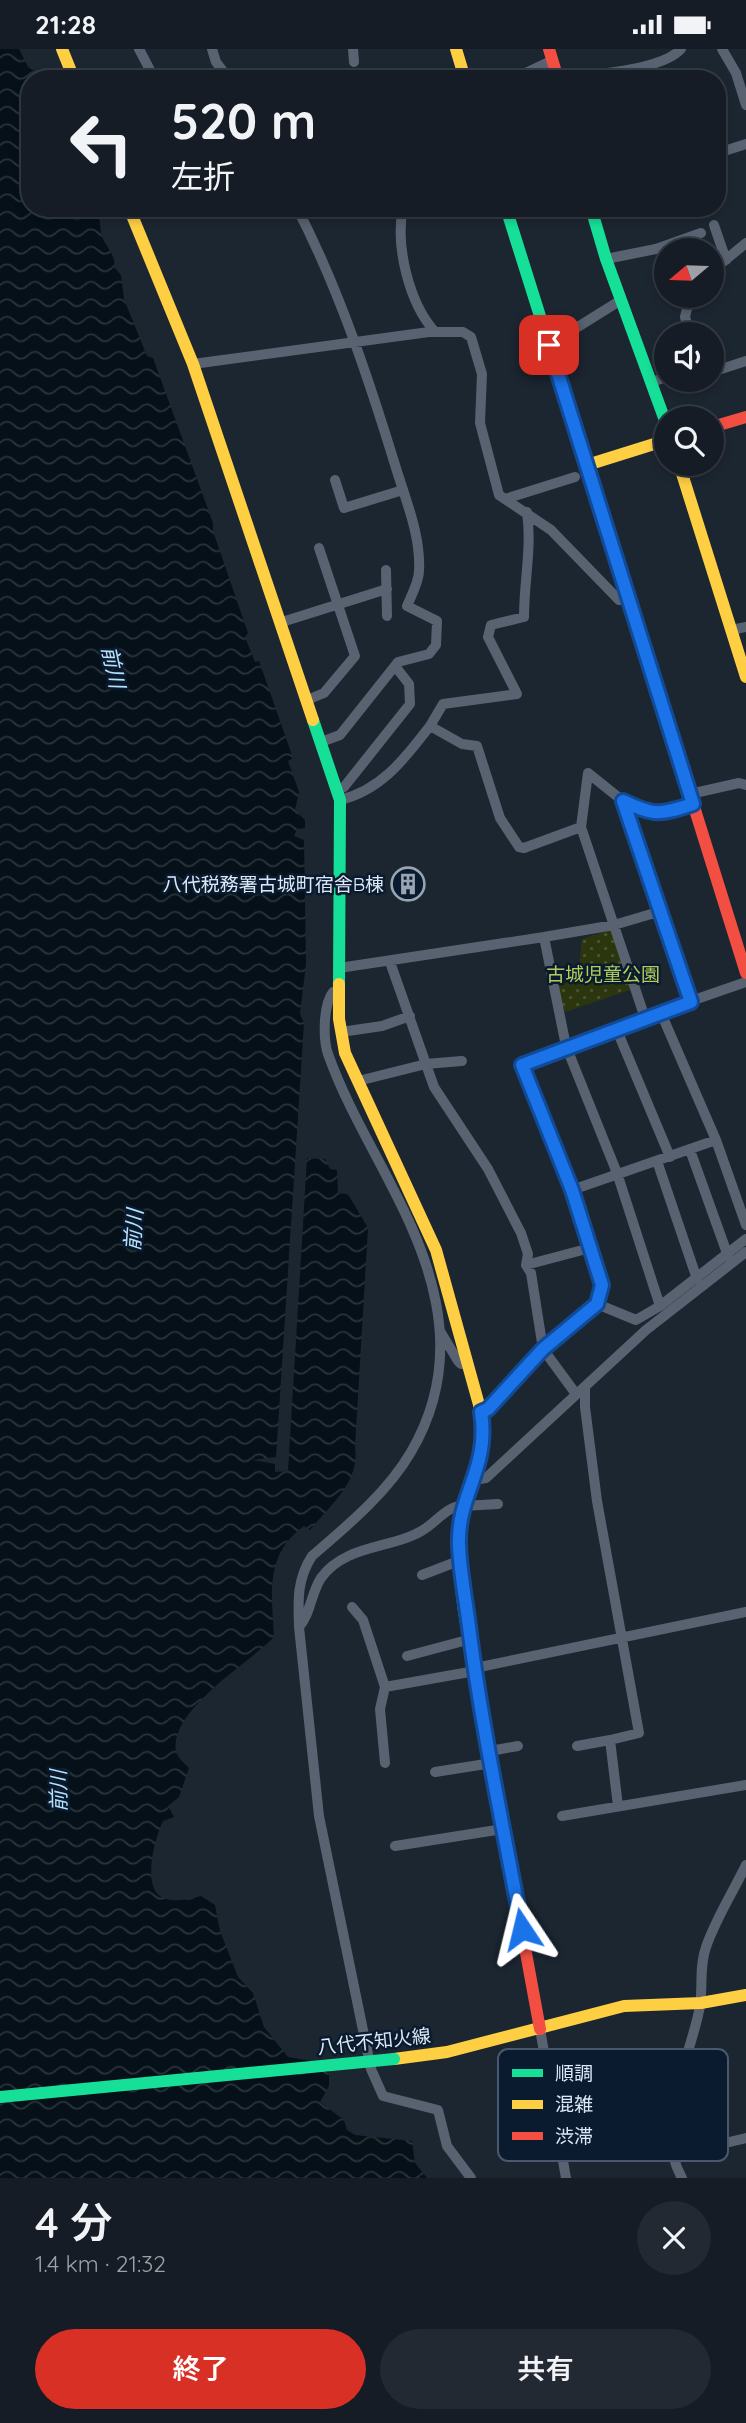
<!DOCTYPE html>
<html lang="ja">
<head>
<meta charset="utf-8">
<style>
  :root { --surface:#151c25; --page:#222932; --text:#f1f3f6; --muted:#9da1a7; --line:#343a42; --accent:#d93025 }
  body { margin:0; font-family:Quicksand,"Noto Sans JP",sans-serif; background:var(--page); color:var(--text); height:100vh; display:flex; flex-direction:column; font-size:26px; white-space:nowrap }
  * { box-sizing:border-box; margin:0 }
  p { font-size:23px; color:var(--muted) }
  .icon { flex:none; width:38px; height:38px; fill:none; stroke:currentColor; stroke-width:2; stroke-linecap:round; stroke-linejoin:round }
  .map { position:relative; height:2129px; overflow:hidden }
  .sheet { display:flex; flex-direction:column; background:var(--surface); flex:1 }
  .sheet>* { flex:none }
  .banner { position:absolute; left:21px; top:21px; width:705px; height:147px; border-radius:28px; box-shadow:0 4px 10px #0003,0 0 0 2px var(--line); background:#151c25; color:var(--text); overflow:hidden }
  .needle { width:46px; rotate:251deg }
  .tools { position:absolute; left:654px; top:189px; display:grid; gap:14px }
  .tools a { display:grid; place-items:center; width:70px; height:70px; border-radius:50%; background:var(--surface); box-shadow:0 4px 10px #0003,0 0 0 2px var(--line); font-size:35px }
  .pin { position:absolute; display:grid; place-items:center; width:60px; height:60px; color:#fff; margin:-30px; border-radius:14px; box-shadow:0 4px 10px #0006 }
  .me { position:absolute; width:77px; margin:-38px; rotate:350deg; stroke-linejoin:round; filter:drop-shadow(0 0 5px #0008) }
  .turn { display:flex; align-items:center; gap:24px; height:147px; padding:0 35px; font-size:32px }
  .turn .icon { width:91px; height:91px; stroke-width:2.5 }
  .turn b { display:block; font-size:49px; line-height:60px }
  .round { display:grid; place-items:center; flex:none; width:74px; height:74px; border-radius:37px; background:var(--page) }
  .head { display:flex; align-items:center; justify-content:space-between; height:119px; padding:0 35px }
  h1 { font-size:42px; font-weight:600; line-height:52px }
  .cta { display:flex; gap:14px; margin-top:auto; padding:14px 35px }
  .cta a { flex:1; height:80px; border-radius:42px; background:var(--accent); color:#fff; font-size:28px; font-weight:600; line-height:80px; text-align:center }
  .cta a+a { background:var(--page); color:var(--text) }
  .status { display:flex; justify-content:space-between; align-items:center; height:49px; padding:0 35px; background:var(--surface); direction:ltr }
  .status svg { height:19px; fill:currentColor }
  .map>svg:first-child { display:block }
  .park { fill:url(#park-dots) }
  .water { fill:url(#water-waves) }
  .lines { fill:none; stroke-linecap:round; stroke-linejoin:round }
  .street { stroke:#586270; stroke-width:10 }
  .fast { stroke:#16e098; stroke-width:12 }
  .slow { stroke:#ffcf43; stroke-width:12 }
  .jam { stroke:#f24e42; stroke-width:12 }
  .fast-bridge { stroke:#16e098; stroke-width:12 }
  .route-casing { stroke:#114b97; stroke-width:18 }
  .route { stroke:#1a73e8; stroke-width:12 }
  .labels { text-anchor:middle; dominant-baseline:central; stroke-width:5; stroke-linejoin:round; paint-order:stroke }
  .poi-label { font-size:19px; fill:#dce8f7; stroke:#0a1b30; text-anchor:end }
  .park-label { font-size:19px; fill:#b3cc59; stroke:#0a1b30 }
  .street-label { font-size:19px; fill:#dce8f7; stroke:#0a1b30 }
  .water-label { font-size:21px; font-style:italic; fill:#b5e1fa; stroke:#0a1b30 }
  .key { fill:#0a1b30; stroke:#49586c; stroke-width:2 }
  .key-label { font-size:19px; fill:#dce8f7 }
</style>
</head>
<body>
<div class="status"><b>21:28</b><svg viewBox="0 0 49 12"><path d="M0 12V9h3v3zM5 12V6h3v6zM10 12V3h3v9zM15 12V0h3v12zM26 1h20v11H26zM47 4h2v5h-2z"/></svg></div>
<div class="map">
<svg width="746" height="2129" viewBox="0 0 746 2129">
  <defs>
    <pattern id="park-dots" width="8" height="8" patternUnits="userSpaceOnUse" patternTransform="scale(1.75)"><rect width="8" height="8" fill="#2c360e"/><path d="M2 2h.1M6 6h.1" fill="none" stroke="#4a5332" stroke-width="1.8" stroke-linecap="round"/></pattern>
    <pattern id="water-waves" width="16" height="10" patternUnits="userSpaceOnUse" patternTransform="scale(1.75)"><rect width="16" height="10" fill="#051018"/><path d="M0 5q4-4 8 0t8 0" fill="none" stroke="#29333a"/></pattern>
  </defs>
  <rect width="100%" height="100%" fill="#1c2631"/>
  <path class="park" d="M 612,880 L 633,940 L 565,963 L 555,938 L 578,928 L 582,890 Z"/>
  <path class="water" d="M 0,0 L 19,0 L 28,18 L 46,30 L 30,30 L 30,159 L 96,159 C 101,168 99,177 102,187 C 106,199 116,205 114,218 L 121,226 L 124,250 L 147,307 L 153,309 L 213,474 L 213,482 L 248,584 L 245,588 L 255,613 L 259,612 L 293,709 L 288,712 L 299,743 L 295,761 L 305,771 L 305,779 L 297,780 L 294,787 L 304,791 L 306,915 L 300,965 L 304,974 L 276,1408 L 252,1411 L 275,1415 L 275,1423 L 288,1422 L 307,1109 L 325,1110 L 330,1120 L 337,1121 L 338,1144 L 348,1145 L 368,1179 L 355,1398 C 360,1433 331,1455 310,1481 L 304,1477 C 264,1506 272,1545 274,1588 C 249,1614 169,1661 176,1702 C 177,1708 184,1714 189,1719 L 179,1748 L 168,1757 L 174,1768 L 163,1772 C 155,1788 141,1840 163,1849 C 176,1854 188,1850 201,1847 L 215,1856 L 220,1882 L 238,1928 L 253,1944 L 264,1978 L 288,2008 L 318,2013 L 329,2023 L 329,2037 L 320,2053 L 344,2071 L 347,2081 L 355,2086 L 412,2092 L 415,2114 L 427,2129 L 0,2129 Z"/>
  <g class="lines">
    <path class="street" d="M 139,0 L 151,23
      M 212,0 L 216,13 L 229,30
      M 353,0 L 354,13
      M 722,0 L 736,24 L 746,56
      M 513,30 L 553,11
      M 566,30 C 595,24 661,22 681,0
      M 718,104 L 746,95
      M 297,159 C 339,240 369,331 396,419 C 406,452 421,487 419,522 C 419,533 411,547 407,557 L 437,572 L 436,596 L 429,605 L 398,613 L 340,686 L 321,693
      M 403,159 C 395,197 409,254 435,283
      M 714,176 L 726,211
      M 606,210 L 656,200 L 701,184
      M 712,222 L 746,194
      M 690,285 L 685,268 L 690,247
      M 549,296 L 621,251
      M 193,315 L 429,283 L 463,283 L 471,288 L 482,325 L 480,374 L 499,446 L 551,481 L 619,551 L 628,547
      M 712,323 L 746,312
      M 651,333 L 667,328
      M 335,431 L 344,459 L 403,441
      M 505,450 L 575,428
      M 386,521 L 387,567
      M 282,573 L 387,540
      M 731,581 L 746,578
      M 307,651 L 324,644 L 355,607 L 319,499
      M 430,677 L 443,655 L 517,645 L 488,588 L 491,576 L 524,568 C 524,532 532,499 527,463
      M 337,742 L 344,738 L 410,655 L 409,635 L 395,617
      M 690,745 L 739,734 L 746,736
      M 340,751 C 382,741 405,709 430,677 L 462,695 L 477,697 L 500,769 L 519,798 L 524,799 L 581,778
      M 623,752 C 654,767 660,766 693,756
      M 658,863 L 614,876 L 544,888 L 566,997 L 617,1124 L 660,1257
      M 390,913 L 434,1038 L 488,1120 L 521,1184 L 528,1205 L 526,1216
      M 339,919 L 544,888
      M 691,952 L 746,933
      M 661,964 L 716,1091
      M 616,979 L 670,1108
      M 341,983 L 382,977 L 410,967
      M 358,1032 L 426,1015 L 462,1012
      M 690,1101 L 728,1207
      M 657,1112 L 697,1230
      M 572,1141 L 716,1091 L 746,1176
      M 597,1255 L 636,1271 L 660,1257 L 746,1190
      M 440,1282 L 458,1312 L 461,1315 L 467,1314
      M 585,1338 L 585,1358 L 597,1452 L 639,1684 L 610,1691 L 618,1757
      M 576,1345 L 543,1300 L 531,1224 L 526,1216 L 590,1199
      M 481,1363 L 488,1360 L 543,1300 L 597,1255 L 602,1236 L 572,1141 L 522,1016 L 691,952 L 658,863 L 623,752 L 588,724 L 581,778 L 645,969
      M 474,1431 L 486,1429 L 646,1281 L 746,1203
      M 464,1456 C 445,1458 438,1472 423,1481 C 393,1500 345,1495 321,1529 C 311,1544 311,1564 299,1578 L 319,1767 L 371,2020 L 383,2047 L 438,2061 L 447,2097 L 471,2129
      M 463,1457 L 498,1455
      M 422,1526 L 461,1511
      M 352,1558 L 363,1571 L 385,1638 L 380,1660 L 385,1714
      M 299,1578 C 298,1551 297,1530 312,1507 C 348,1476 387,1444 411,1403 C 438,1357 446,1306 436,1254 C 419,1164 358,1090 328,1005 C 323,990 323,956 333,943 L 338,942
      M 407,1607 L 471,1590
      M 475,1619 L 746,1563
      M 385,1638 L 475,1622
      M 577,1697 L 610,1691
      M 490,1702 L 518,1697
      M 435,1723 L 492,1714
      M 562,1767 L 746,1736
      M 395,1797 L 503,1780
      M 540,1980 L 566,2129
      M 674,2106 L 746,2089
      M 682,2129 C 652,2077 691,2009 700,1957 C 703,1937 699,1918 706,1898 C 716,1869 733,1843 746,1816"/>
    <path class="fast" d="M 506,159 L 676,700
      M 591,159 L 606,210 L 667,377
      M 313,671 L 340,751 L 339,935
      M 470,1441 C 446,1509 469,1589 482,1658 C 490,1702 498,1746 505,1790"/>
    <path class="slow" d="M 62,0 L 74,30
      M 456,0 L 465,30
      M 129,159 L 193,315 L 313,671
      M 679,415 L 746,628
      M 587,416 L 667,391
      M 339,935 L 339,970 L 345,1004 L 436,1201 L 481,1363 L 481,1401 L 470,1441
      M 394,2010 L 447,2003 L 624,1957 L 701,1954 L 746,1946"/>
    <path class="jam" d="M 549,0 L 558,30
      M 712,378 L 746,368
      M 676,700 L 746,924
      M 505,1790 L 540,1980"/>
    <path class="fast-bridge" d="M 0,2048 L 394,2010"/>
  </g>
  <g class="lines">
    <defs>
      <path id="route" d="M 522,1880 C 504,1782 483,1684 470,1586 C 467,1557 460,1526 459,1496 C 457,1445 490,1420 481,1363 L 488,1360 L 543,1300 L 597,1255 L 602,1236 L 572,1141 L 522,1016 L 691,953 L 623,752 C 654,767 660,766 693,755 L 549,296"/>
    </defs>
    <use href="#route" class="route-casing"/>
    <use href="#route" class="route"/>
  </g>
  <defs>
    <symbol id="building-ring" viewBox="-11 -11 22 22"><circle r="9.5" fill="#0a1b30" stroke="#99a4b2" stroke-width="1.5"/><path d="M-4-6H4V6H1V3H-1V6H-4ZM-2.5-4.3h1.7v1.8h-1.7ZM.8-4.3h1.7v1.8H.8ZM-2.5-1h1.7V.8h-1.7ZM.8-1h1.7V.8H.8Z" fill="#99a4b2"/></symbol>
  </defs>
  <g fill-rule="evenodd">
    <use href="#building-ring" x="389" y="816" width="38" height="38"/>
  </g>
  <g class="labels">
    <g class="poi-label">
      <text x="384" y="835">八代税務署古城町宿舎B棟</text>
    </g>
    <g class="park-label">
      <text x="603" y="925">古城児童公園</text>
    </g>
    <g class="street-label">
      <text transform="translate(374 1992) rotate(-6)">八代不知火線</text>
    </g>
    <g class="water-label">
      <text transform="translate(114 618) rotate(78)">前川</text>
      <text transform="translate(133 1181) rotate(-86)">前川</text>
      <text transform="translate(58 1742) rotate(-91)">前川</text>
    </g>
  </g>
  <rect x="498" y="2000" width="230" height="112" rx="10" class="key"/>
  <rect x="512" y="2020" width="31" height="8" fill="#16e098"/>
  <rect x="512" y="2051" width="31" height="9" fill="#ffcf43"/>
  <rect x="512" y="2083" width="31" height="8" fill="#f24e42"/>
  <g class="key-label">
    <text x="555" y="2031">順調</text>
    <text x="555" y="2062">混雑</text>
    <text x="555" y="2094">渋滞</text>
  </g>
</svg>
<div class="tools">
<a><svg class="needle" viewBox="-14 -14 28 28"><path d="M0-13l5 13h-10z" fill="#e53935"/><path d="M0 13l5-13h-10z" fill="#9da1a7"/></svg></a>
<a><svg class="icon" aria-label="sound" viewBox="0 0 24 24"><path d="M4 9h4l5-4v14l-5-4H4zM17 9q2 3 0 6"/></svg></a>
<a><svg class="icon" aria-label="search" viewBox="0 0 24 24"><circle cx="10" cy="10" r="6"/><path d="M15 15l6 6"/></svg></a>
</div>
<div class="pin" style="left:549px;top:296px;background:#d93025"><svg class="icon" aria-label="arrive" viewBox="0 0 24 24"><path d="M6 21V4h12l-3 4 3 4H6"/></svg></div>
<svg class="me" style="left:522px;top:1880px" viewBox="-20 -20 40 40"><path d="M0-17L14 15 0 8-14 15z" fill="#1a73e8" stroke="#fff" stroke-width="4"/></svg>
<div class="banner">
<div class="turn"><svg class="icon" aria-label="left" viewBox="0 0 24 24"><path d="M17 20v-9H6M10 6l-5 5 5 5"/></svg><div><b>520 m</b>左折</div></div>
</div>
</div>
<section class="sheet">
<div class="head"><div><h1>4 分</h1><p>1.4 km · 21:32</p></div><a class="round"><svg class="icon" aria-label="close" viewBox="0 0 24 24"><path d="M6 6l12 12M18 6L6 18"/></svg></a></div>
<div class="cta"><a>終了</a><a>共有</a></div>
</section>
</body>
</html>
